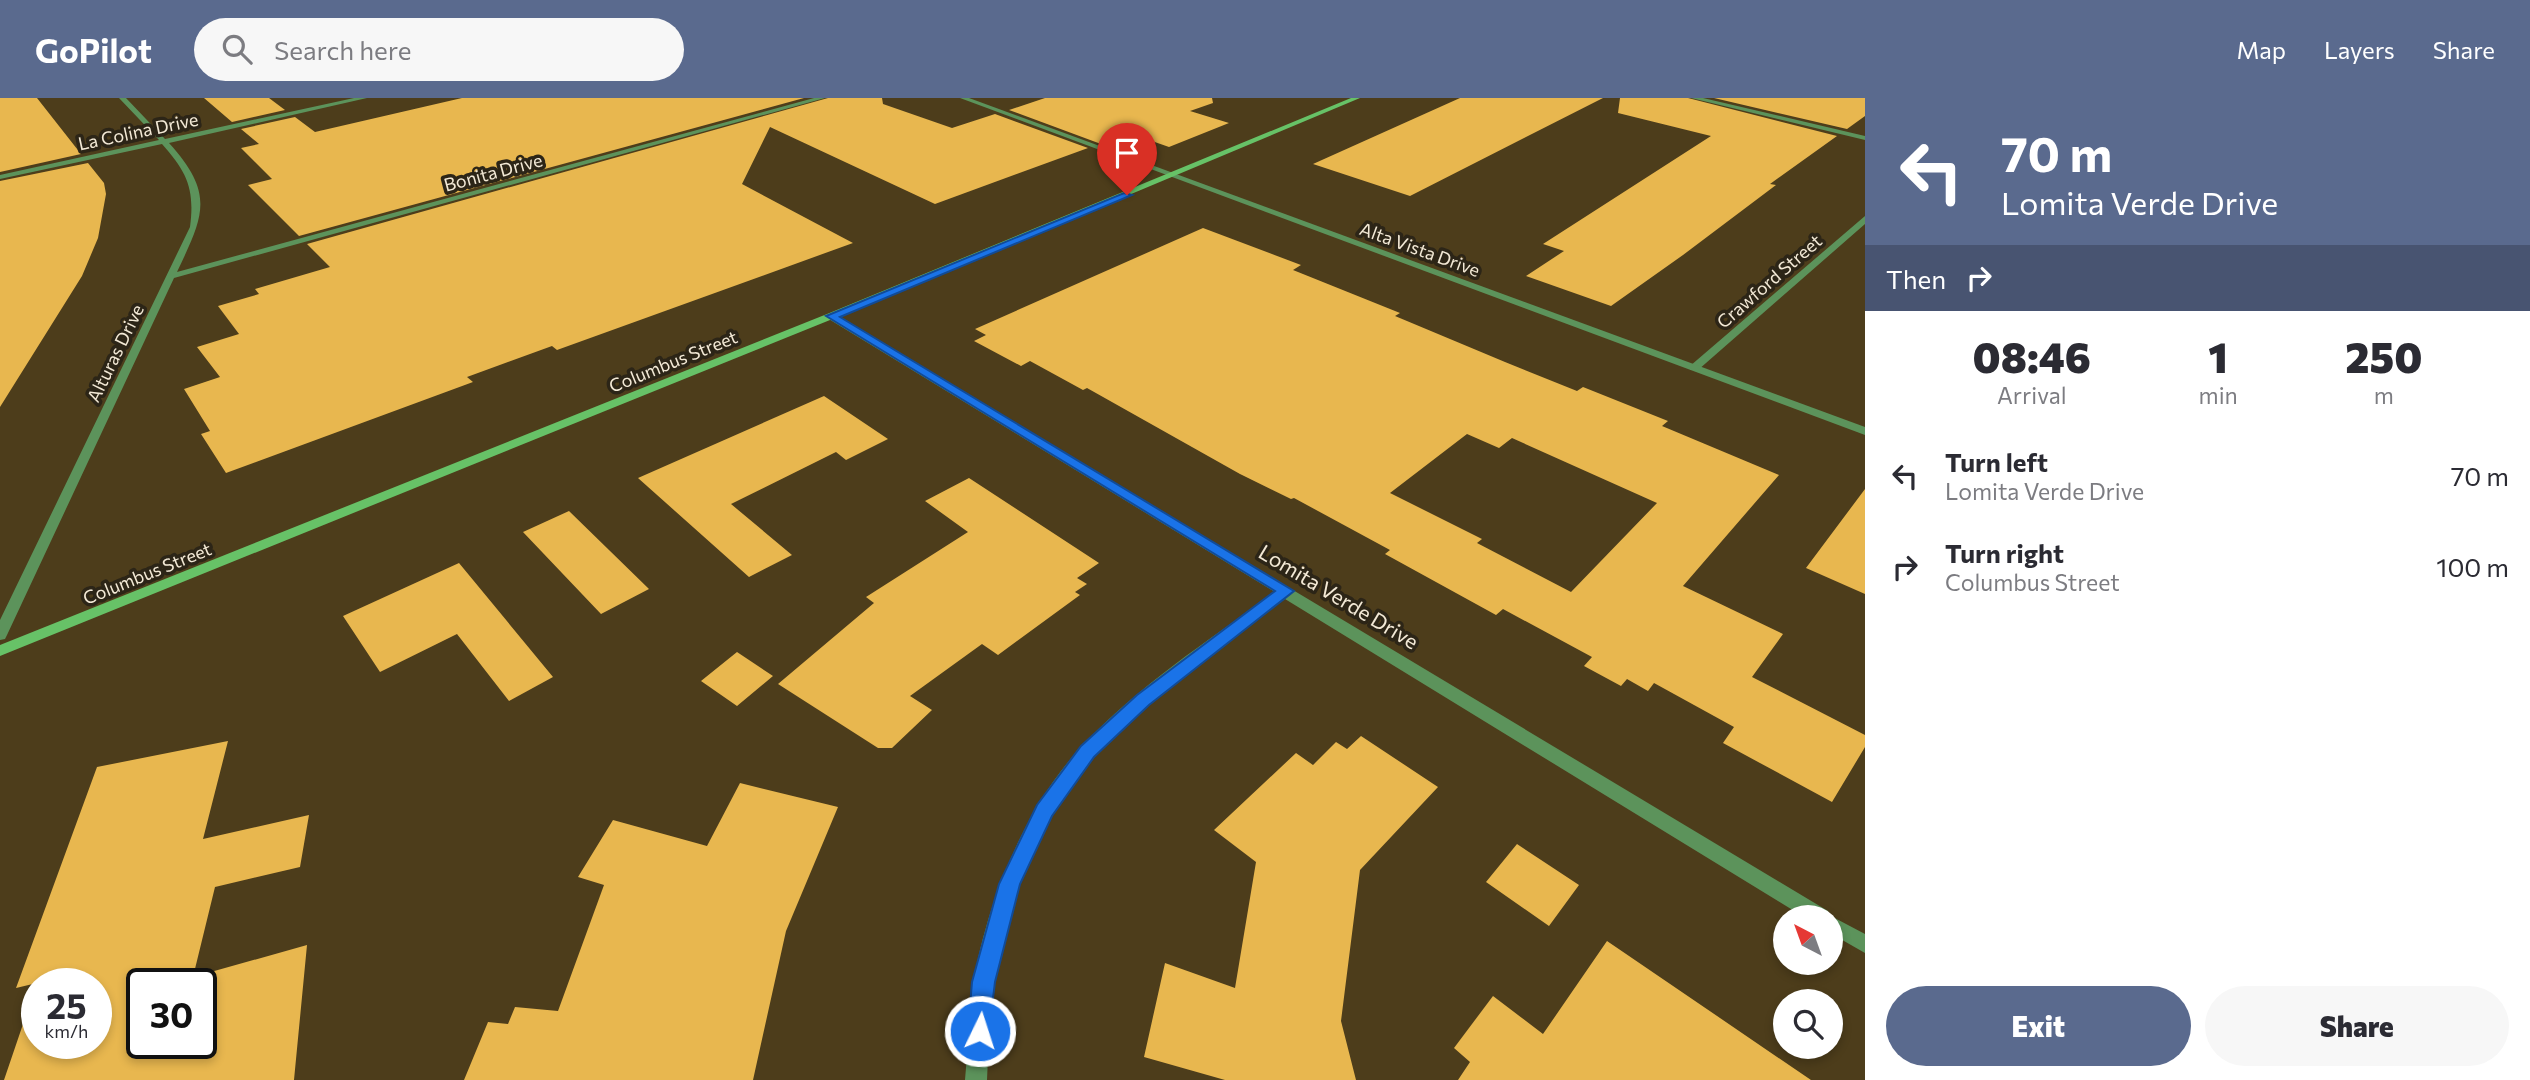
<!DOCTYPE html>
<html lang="en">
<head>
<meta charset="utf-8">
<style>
  :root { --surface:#fff; --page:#f7f7f7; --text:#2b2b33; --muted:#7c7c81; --accent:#5a6a8e }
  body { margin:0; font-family:Commissioner,sans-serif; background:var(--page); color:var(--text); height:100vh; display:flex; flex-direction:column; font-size:26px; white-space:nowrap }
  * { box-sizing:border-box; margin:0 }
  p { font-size:23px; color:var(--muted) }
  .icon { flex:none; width:38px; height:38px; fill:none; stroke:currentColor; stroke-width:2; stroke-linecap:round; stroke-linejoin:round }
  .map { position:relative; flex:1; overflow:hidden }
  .side { display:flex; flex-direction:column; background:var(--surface); width:665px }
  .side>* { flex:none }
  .top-card { background:#5a6a8e; color:#fff; overflow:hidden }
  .needle { width:46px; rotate:319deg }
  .controls { position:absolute; left:1773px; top:807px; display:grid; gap:14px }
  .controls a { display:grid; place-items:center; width:70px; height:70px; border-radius:50%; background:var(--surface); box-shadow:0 4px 10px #0003; font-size:35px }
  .speed { position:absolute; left:21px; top:870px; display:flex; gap:14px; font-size:35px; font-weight:700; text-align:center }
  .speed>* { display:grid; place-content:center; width:91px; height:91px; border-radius:50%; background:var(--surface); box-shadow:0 4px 10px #0003; line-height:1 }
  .speed small { font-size:18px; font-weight:400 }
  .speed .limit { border:4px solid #111; border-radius:10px; background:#fff; color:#111 }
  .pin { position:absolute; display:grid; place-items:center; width:60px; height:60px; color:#fff; margin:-72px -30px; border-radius:50% 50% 50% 0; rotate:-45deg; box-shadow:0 0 7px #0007 }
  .pin .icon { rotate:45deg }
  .me { position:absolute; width:77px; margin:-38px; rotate:4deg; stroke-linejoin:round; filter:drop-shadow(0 0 5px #0008) }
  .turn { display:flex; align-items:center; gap:24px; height:147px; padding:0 21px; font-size:32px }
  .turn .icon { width:91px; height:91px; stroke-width:2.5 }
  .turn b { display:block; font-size:49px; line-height:60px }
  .then { display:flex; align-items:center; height:66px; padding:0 21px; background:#0003; gap:14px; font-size:26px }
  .eta { display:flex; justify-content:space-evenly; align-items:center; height:119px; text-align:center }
  .eta b { font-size:42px; font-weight:800; line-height:49px }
  .cta { display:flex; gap:14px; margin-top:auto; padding:14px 21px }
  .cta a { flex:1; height:80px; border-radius:42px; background:var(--accent); color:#fff; font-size:28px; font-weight:800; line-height:80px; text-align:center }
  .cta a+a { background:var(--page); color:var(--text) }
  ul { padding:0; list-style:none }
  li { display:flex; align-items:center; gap:21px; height:91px; padding:0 21px }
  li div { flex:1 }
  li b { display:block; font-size:26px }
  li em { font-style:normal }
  header { display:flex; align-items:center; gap:42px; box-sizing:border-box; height:98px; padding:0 35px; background:var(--accent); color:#fff }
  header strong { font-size:33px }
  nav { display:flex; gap:38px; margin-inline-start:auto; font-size:24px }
  .search { width:490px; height:63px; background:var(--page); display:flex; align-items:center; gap:18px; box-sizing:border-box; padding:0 24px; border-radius:38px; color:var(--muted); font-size:26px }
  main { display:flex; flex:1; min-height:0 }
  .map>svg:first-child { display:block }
  .building { fill:#e8b74f; fill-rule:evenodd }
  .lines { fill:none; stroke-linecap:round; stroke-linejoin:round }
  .minor { fill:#5c935b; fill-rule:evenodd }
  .tertiary { fill:#5c935b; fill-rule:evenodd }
  .secondary { fill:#67c267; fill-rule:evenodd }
  .route { fill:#1a73e8; stroke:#114b97; stroke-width:2 }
  .labels { text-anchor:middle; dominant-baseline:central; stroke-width:7; stroke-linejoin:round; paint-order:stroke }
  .far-street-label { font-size:18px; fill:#f3e9d6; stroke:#2c2517 }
  .street-label { font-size:21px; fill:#f3e9d6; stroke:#2c2517 }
</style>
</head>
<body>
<header>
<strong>GoPilot</strong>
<div class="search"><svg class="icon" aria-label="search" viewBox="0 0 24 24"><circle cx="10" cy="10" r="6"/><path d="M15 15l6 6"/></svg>Search here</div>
<nav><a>Map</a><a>Layers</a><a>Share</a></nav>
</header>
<main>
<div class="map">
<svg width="1865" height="982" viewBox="0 0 1865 982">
  <rect width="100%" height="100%" fill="#4d3d1b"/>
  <path class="building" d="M 0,0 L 37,0 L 81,56 L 0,74 Z
    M 204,0 L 269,0 L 285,12 L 232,24 Z
    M 462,0 L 804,0 L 299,138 L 248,87 L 272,81 L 241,50 L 259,46 L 241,31 L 295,19 L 315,34 Z
    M 828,0 L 882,0 L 883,6 L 952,30 L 995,16 L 1088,50 L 935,106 L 770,29 L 742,86 L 853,145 L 557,252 L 552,248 L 467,279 L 473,284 L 226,375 L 201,336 L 210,333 L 184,291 L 220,279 L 197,249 L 239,236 L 218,208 L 259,196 L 255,191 L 330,169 L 307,146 Z
    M 1045,0 L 1212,0 L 1213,5 L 1190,13 L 1229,25 L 1169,49 L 1129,35 L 1101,46 L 1009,12 Z
    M 1460,0 L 1603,0 L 1410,98 L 1313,66 Z
    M 1620,0 L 1688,0 L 1837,38 L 1770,86 L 1776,87 L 1683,157 L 1611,208 L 1526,178 L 1564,153 L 1543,146 L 1711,38 L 1618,15 Z
    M 1714,0 L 1865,0 L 1865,18 L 1847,31 Z
    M 88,65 L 104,85 L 106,96 L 98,140 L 82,178 L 0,309 L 0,83 Z
    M 1203,130 L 1301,167 L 1293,172 L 1400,215 L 1395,218 L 1505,264 L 1577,293 L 1583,289 L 1668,323 L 1662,328 L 1779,377 L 1683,488 L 1783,536 L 1752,579 L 1865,637 L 1865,649 L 1832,704 L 1723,645 L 1734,629 L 1654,585 L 1648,593 L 1627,581 L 1621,588 L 1584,568 L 1592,559 L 1503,511 L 1496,517 L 1385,456 L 1390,452 L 1294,400 L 1291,401 L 1240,376 L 1087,290 L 1083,292 L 1030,263 L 1021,268 L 974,243 L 986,237 L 975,231 ZM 1467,336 L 1499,350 L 1512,340 L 1657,405 L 1571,494 L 1477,445 L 1482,441 L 1390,395 Z
    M 824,298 L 888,341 L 846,362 L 836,354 L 731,406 L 792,457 L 749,479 L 638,380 Z
    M 969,380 L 1099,465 L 1077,480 L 1087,486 L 1075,494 L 1080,497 L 998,557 L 982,546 L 910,598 L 932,612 L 892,650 L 878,650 L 778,586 L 874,505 L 866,499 L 968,434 L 925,403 Z
    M 1865,391 L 1865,496 L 1806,470 Z
    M 569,413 L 649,491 L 601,516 L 523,434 Z
    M 459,465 L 553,579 L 509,603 L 457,536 L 380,574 L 343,518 Z
    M 737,554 L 773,578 L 737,608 L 701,583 Z
    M 1361,638 L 1438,689 L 1360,772 L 1341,923 L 1356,982 L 1225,982 L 1144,959 L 1165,865 L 1235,890 L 1256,764 L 1214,732 L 1296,655 L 1313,667 L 1336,644 L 1347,651 Z
    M 228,643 L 203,741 L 309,717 L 300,769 L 215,789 L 193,879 L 307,847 L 294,982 L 4,982 L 37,885 L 16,890 L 97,669 ZM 37,886 L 96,886 L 96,945 L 37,945 ZM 142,886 L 201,886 L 201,945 L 142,945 Z
    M 740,685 L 838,709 L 786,833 L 753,982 L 464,982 L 488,924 L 508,926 L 515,909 L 558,913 L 604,787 L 578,779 L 613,722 L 707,748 Z
    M 1517,746 L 1579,787 L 1549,828 L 1486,784 Z
    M 1607,843 L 1811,982 L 1458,982 L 1470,964 L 1454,950 L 1493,898 L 1543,936 Z"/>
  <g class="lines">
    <path class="minor" d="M 119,0 L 126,0 L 165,41 L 354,0 L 367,0 L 169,45 C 215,96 204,117 177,174 L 814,0 L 825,0 L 174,180 L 7,537 L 5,541 L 0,542 L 0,522 L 190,129 C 195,91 187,74 162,46 L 0,81 L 0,77 L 159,42 Z
      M 1691,0 L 1703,0 L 1865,38 L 1865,42 Z
      M 1865,118 L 1865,126 L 1698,272 L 1690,272 L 1690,268 Z
      M 831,215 L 1828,813 L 1829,817 L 1865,836 L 1865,855 L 1830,835 L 1830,819 L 1804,819 L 1285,501 C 1220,550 1151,595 1095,655 C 1037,718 1006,808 992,892 C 987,921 989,952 987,982 L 965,982 C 968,954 967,925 971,897 C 984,811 1023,710 1083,647 C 1139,587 1209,542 1275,494 L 827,220 L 826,218 Z"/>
    <path class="tertiary" d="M 960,0 L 969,0 L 1865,329 L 1865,337 Z"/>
    <path class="secondary" d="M 1351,0 L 1360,0 L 835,220 L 0,558 L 0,547 L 827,216 Z"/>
  </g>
  <path class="route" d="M 1124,95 L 1132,97 L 840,219 L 1294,493 L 1149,607 L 1094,659 L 1052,718 L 1020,786 L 995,884 L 988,941 L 980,944 L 972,941 L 968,933 L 972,884 L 999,786 L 1037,707 L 1081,648 L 1137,597 L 1275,493 L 826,218 Z"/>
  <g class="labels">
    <g class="far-street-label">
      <text transform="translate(138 33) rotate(-12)">La Colina Drive</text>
      <text transform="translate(493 74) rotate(-15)">Bonita Drive</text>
      <text transform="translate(1420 151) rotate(20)">Alta Vista Drive</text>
      <text transform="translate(1769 183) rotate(-41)">Crawford Street</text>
      <text transform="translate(115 255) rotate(-64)">Alturas Drive</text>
      <text transform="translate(673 263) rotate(-22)">Columbus Street</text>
      <text transform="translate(147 475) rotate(-22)">Columbus Street</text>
    </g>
    <g class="street-label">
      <text transform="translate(1339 498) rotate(31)">Lomita Verde Drive</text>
    </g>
  </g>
</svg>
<div class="controls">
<a><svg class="needle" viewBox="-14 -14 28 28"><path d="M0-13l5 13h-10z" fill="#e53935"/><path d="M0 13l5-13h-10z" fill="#7c7c81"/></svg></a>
<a><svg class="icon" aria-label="search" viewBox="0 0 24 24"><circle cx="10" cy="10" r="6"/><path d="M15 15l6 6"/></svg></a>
</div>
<div class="speed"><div>25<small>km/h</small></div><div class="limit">30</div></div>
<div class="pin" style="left:1127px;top:97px;background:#d93025"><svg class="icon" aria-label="arrive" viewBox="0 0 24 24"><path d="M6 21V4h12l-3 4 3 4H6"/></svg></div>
<svg class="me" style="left:980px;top:933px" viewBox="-20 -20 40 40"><circle r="17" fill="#1a73e8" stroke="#fff" stroke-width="3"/><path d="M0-11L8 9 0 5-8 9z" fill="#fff"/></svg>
</div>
<section class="side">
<div class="top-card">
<div class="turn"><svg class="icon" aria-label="left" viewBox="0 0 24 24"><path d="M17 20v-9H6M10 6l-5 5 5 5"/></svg><div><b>70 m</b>Lomita Verde Drive</div></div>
<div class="then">Then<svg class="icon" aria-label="right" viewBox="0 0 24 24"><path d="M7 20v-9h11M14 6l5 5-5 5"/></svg></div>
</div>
<div class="eta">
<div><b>08:46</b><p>Arrival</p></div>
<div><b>1</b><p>min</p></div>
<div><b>250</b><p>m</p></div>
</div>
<ul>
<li><svg class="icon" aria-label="left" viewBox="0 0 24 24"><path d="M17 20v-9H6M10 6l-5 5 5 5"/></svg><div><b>Turn left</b><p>Lomita Verde Drive</p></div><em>70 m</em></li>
<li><svg class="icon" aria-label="right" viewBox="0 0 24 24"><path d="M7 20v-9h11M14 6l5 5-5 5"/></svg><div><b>Turn right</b><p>Columbus Street</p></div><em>100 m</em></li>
</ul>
<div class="cta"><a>Exit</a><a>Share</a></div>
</section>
</main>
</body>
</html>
